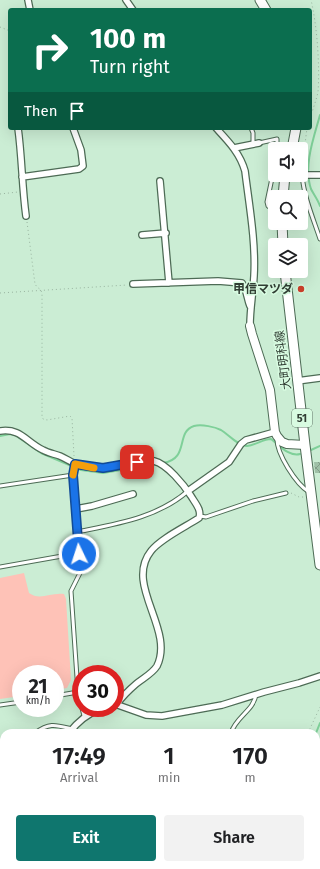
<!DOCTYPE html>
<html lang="en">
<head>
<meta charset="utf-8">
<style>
  :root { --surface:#fff; --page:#f2f2f2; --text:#202124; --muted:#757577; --accent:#0f766e }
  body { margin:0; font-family:"Fira Sans","Noto Sans JP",sans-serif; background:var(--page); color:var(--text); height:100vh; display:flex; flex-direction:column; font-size:15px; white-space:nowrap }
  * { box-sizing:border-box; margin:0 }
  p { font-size:13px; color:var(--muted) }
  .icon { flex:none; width:22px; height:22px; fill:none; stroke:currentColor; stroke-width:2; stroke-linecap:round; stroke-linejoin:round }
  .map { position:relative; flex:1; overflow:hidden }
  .details { position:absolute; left:0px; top:729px; width:320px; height:140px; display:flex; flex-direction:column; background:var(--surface); border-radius:12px 12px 0 0; box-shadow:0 4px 16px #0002 }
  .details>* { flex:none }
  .banner { position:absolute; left:8px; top:8px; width:304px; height:122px; border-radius:4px; box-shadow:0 4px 16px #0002; background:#0b6e4f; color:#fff; overflow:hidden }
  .controls { position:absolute; left:268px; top:142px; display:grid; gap:8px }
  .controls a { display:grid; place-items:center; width:40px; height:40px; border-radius:4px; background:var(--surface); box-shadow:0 4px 16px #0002; font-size:20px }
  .speed { position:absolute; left:12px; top:665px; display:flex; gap:8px; font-size:20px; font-weight:700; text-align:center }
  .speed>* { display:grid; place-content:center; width:52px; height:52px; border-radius:50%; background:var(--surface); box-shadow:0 4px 16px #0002; line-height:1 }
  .speed small { font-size:10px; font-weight:400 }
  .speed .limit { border:6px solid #d22; background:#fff; color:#111 }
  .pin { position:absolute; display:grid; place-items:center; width:34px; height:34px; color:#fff; margin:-17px; border-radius:8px; box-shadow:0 2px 6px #0006 }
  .me { position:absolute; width:44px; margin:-22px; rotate:356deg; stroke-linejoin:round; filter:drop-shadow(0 0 3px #0008) }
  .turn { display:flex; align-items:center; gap:14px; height:84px; padding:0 16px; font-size:18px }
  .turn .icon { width:52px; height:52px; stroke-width:2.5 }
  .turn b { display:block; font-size:28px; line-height:34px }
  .then { display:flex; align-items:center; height:38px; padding:0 16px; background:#0003; gap:8px; font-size:15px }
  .eta { display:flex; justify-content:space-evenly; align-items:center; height:68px; text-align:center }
  .eta b { font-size:24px; font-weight:600; line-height:28px }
  .cta { display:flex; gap:8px; margin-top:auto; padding:8px 16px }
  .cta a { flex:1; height:46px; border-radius:4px; background:var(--accent); color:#fff; font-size:16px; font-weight:600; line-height:46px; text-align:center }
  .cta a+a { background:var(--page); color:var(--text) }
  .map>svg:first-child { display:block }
  .park { fill:#fec2b7 }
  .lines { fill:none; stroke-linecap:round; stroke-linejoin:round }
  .stream { stroke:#7fd099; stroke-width:2 }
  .building { fill:url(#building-cross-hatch) }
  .lane-casing { stroke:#4d6b55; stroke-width:5 }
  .street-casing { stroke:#4d6b55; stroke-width:8 }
  .secondary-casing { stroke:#4d6b55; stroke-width:10 }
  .primary-casing { stroke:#4d6b55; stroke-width:11 }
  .path { stroke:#99b4a0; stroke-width:1; stroke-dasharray:1 3; stroke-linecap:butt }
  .lane { stroke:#fff; stroke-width:3 }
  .street { stroke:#fff; stroke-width:5.5 }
  .secondary { stroke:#fff; stroke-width:8 }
  .primary { stroke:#fff; stroke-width:9 }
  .route-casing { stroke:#114b97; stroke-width:10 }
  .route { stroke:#1a73e8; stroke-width:7 }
  .slow { stroke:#f59e0b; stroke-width:7 }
  .poi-dot { fill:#cb3f2a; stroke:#d8fbe1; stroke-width:1.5 }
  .labels { text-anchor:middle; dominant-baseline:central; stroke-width:3; stroke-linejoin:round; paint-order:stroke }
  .shield { fill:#d8fbe1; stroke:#637768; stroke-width:1 }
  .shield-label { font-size:11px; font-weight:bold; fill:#313e34 }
  .poi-label { font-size:12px; font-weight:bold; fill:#313e34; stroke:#d8fbe1; text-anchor:end }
  .street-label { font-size:12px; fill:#313e34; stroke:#d8fbe1 }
</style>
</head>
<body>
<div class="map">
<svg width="320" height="869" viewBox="0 0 320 869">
  <defs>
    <pattern id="building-cross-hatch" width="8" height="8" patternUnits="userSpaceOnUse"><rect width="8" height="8" fill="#9fc0a7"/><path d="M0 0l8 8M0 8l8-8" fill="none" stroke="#829d89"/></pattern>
  </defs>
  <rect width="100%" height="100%" fill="#cbedd4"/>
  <path class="park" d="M 24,573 L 29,593 C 40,601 51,592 64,594 L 66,599 L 71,680 L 67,688 L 55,690 L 55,674 L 21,674 L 21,696 L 0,699 L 0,578 Z"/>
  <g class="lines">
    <path class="stream" d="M 320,115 C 314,137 303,166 311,189 C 314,195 318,200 320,206
      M 0,436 L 10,434 L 15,435 L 41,453 L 81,470 L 103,473 L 157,464
      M 311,450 L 320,446
      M 163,463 C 190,459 175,432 194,426 C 202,424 215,427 221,430 C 229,435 238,446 247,446 C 256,445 263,439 271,439 C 279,445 289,457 300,454
      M 316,733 L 320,723
      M 306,866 L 311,869"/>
  </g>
  <path class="building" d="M 314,462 L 320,462 L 320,473 L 315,473 Z"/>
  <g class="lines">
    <defs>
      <path id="lane" d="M 251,128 L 253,133 L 253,144
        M 259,143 L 277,139 L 277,149
        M 275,164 L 267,202 L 268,206 L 275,211
        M 302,175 C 304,197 313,218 320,239
        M 277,438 C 276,453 296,484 309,492
        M 0,486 L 73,475
        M 200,516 L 206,517 L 253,501 L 286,493
        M 77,532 C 116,524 157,518 188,491
        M 0,567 L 79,553 L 81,569 L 80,573 L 71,591 L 78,692 L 81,705
        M 55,696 L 78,692
        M 0,705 L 21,702
        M 82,708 L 84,716
        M 35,733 C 50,722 56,725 72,729
        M 231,733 C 236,716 254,711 256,694
        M 0,765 L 4,761"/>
      <path id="street" d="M 28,0 L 30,10
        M 126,0 L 133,10
        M 18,128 C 22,157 22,187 26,216
        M 216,128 C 228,141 240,153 245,171 C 249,204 256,242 254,276 C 253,293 250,309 250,326
        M 234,148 L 259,143
        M 301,175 L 320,175
        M 22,177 L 79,169 L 83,166 L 81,150 L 73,128
        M 160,181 L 169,283
        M 142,235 L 166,233
        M 133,284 L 218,281 L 242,283 C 247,290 247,299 250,306
        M 297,381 L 320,378
        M 0,431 C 21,428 26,442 43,450 C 48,453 55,454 60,456 C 67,459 72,463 79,465 C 89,468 100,469 110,468 C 122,466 142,458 154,461 C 167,464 184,485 191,496 C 195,503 202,510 199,518 C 185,527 160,539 151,551 C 124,585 175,629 157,666 C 152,674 143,678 136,684 C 129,690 122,697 117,704
        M 75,464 L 73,475 L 79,553
        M 188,491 L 229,462 L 241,444 L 246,440 L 275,432
        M 76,509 L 92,506 L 133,494
        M 115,704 L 146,715 L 162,716 L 222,705 L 264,692 L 299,683 L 320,676
        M 69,733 C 78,721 87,714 101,708
        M 0,825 L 4,824
        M 6,868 L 33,869"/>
      <path id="secondary" d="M 250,326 L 252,334 L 270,390 L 275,432 L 277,436 L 282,442 L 287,444 L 305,445"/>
      <path id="primary" d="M 260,0 L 266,10
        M 292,149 L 296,128
        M 283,197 L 285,175
        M 282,223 L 283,245
        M 285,271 L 305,445 L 320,565
        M 316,776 L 320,761
        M 0,800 L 4,803
        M 70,865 L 73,869
        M 316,865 L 316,869"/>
    </defs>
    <use href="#lane" class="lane-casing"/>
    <use href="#street" class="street-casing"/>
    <use href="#secondary" class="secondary-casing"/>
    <use href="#primary" class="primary-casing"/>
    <path class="path" d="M 0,27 L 10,31
      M 310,118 C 313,109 316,101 318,92 C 320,66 317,25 311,0
      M 302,168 L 307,128
      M 0,194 L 18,192
      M 27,222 L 35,284 L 37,287 L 41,290 L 42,294 L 42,417 L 43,419 L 47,420 L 70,416 L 72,418 L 74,456
      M 0,293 L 127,285
      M 291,493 L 299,497 L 304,497
      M 308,733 L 320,707
      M 296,865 L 296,869
      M 177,869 L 178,865"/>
    <use href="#lane" class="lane"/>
    <use href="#street" class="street"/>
    <use href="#secondary" class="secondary"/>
    <use href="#primary" class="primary"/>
  </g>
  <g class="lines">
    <defs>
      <path id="route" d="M 79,554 L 73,475 L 75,464 L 103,468 L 137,462"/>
    </defs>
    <use href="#route" class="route-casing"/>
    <use href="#route" class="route"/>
    <path class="slow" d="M 73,475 L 75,464 L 94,468"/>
  </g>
  <circle class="poi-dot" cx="301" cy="289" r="4"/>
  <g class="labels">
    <rect class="shield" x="292" y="409" width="20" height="18" rx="3"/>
    <g class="shield-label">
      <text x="302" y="418">51</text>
    </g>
    <g class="poi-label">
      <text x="293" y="289">甲信マツダ</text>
    </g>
    <g class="street-label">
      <text transform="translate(283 360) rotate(-97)">大町明科線</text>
    </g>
  </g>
</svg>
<div class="controls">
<a><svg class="icon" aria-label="sound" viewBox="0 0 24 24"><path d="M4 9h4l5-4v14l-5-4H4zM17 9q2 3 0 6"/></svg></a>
<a><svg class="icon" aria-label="search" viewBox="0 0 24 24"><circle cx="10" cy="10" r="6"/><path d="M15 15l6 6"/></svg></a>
<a><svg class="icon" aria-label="layers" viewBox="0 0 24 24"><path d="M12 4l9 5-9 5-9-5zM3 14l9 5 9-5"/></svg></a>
</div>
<div class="speed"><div>21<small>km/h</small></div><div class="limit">30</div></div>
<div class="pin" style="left:137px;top:462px;background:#d93025"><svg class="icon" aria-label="arrive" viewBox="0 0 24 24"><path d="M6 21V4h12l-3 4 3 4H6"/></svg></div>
<svg class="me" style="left:79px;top:554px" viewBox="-20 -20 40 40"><circle r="17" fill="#1a73e8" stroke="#fff" stroke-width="3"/><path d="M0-11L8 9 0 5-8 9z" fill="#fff"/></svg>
<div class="banner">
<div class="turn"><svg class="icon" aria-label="right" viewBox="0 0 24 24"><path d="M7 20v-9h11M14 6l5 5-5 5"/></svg><div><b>100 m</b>Turn right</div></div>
<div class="then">Then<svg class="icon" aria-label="arrive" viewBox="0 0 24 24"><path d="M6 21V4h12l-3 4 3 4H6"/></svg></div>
</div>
<section class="details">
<div class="eta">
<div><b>17:49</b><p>Arrival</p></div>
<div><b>1</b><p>min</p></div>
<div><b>170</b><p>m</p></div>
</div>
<div class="cta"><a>Exit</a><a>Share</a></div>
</section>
</div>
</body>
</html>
